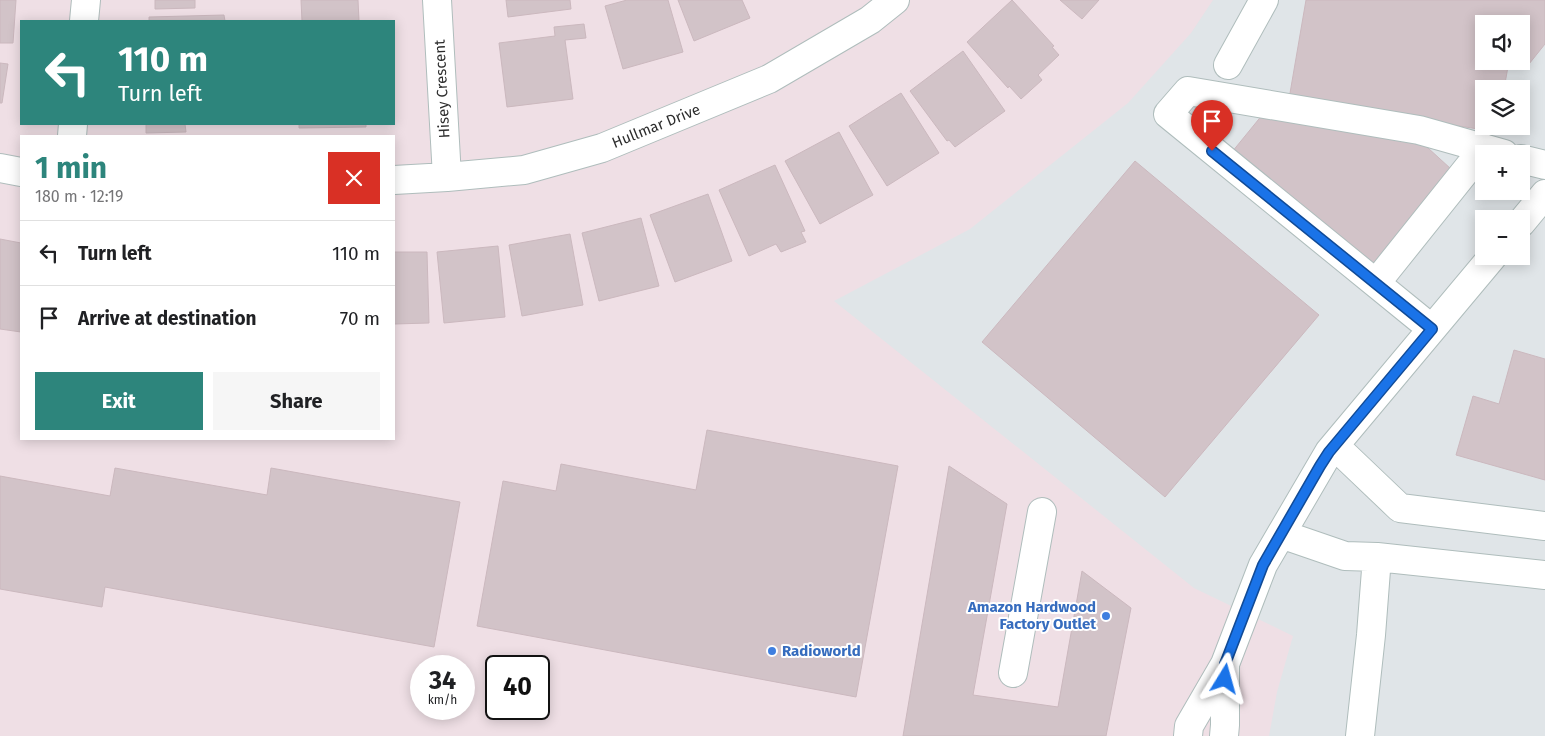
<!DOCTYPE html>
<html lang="en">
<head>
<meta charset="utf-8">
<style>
  :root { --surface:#fff; --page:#f6f6f6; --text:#202124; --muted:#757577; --line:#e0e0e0; --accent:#2d857c }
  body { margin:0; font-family:"Fira Sans",sans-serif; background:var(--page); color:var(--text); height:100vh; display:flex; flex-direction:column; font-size:19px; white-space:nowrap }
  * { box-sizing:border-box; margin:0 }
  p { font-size:16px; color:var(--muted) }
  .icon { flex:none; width:28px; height:28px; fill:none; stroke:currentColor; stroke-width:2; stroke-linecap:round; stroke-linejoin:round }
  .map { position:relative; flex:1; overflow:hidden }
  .sheet { position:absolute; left:20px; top:135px; width:375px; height:305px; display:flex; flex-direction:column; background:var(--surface); border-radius:0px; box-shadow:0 2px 12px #0003 }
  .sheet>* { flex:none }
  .top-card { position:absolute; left:20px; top:20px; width:375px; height:105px; border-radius:0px; box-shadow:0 2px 12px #0003; background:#2d857c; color:#fff; overflow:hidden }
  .controls { position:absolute; left:1475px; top:15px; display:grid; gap:10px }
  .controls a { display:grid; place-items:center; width:55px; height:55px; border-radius:0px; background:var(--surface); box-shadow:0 2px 12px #0003; font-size:25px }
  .speed { position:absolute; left:410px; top:655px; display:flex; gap:10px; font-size:25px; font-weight:700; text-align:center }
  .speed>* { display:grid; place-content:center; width:65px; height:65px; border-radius:50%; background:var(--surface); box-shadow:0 2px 12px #0003; line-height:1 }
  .speed small { font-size:12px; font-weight:400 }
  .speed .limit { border:2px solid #111; border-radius:8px; background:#fff; color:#111 }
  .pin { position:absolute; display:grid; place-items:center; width:42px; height:42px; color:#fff; margin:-51px -21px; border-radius:50% 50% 50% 0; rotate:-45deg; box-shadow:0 0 5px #0007 }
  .pin .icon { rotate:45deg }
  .me { position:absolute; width:55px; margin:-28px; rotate:8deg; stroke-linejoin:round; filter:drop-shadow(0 0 4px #0008) }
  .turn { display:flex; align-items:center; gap:18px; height:105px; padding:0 15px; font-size:22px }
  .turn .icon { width:65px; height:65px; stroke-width:2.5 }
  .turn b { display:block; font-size:35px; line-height:42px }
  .round { display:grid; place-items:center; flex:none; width:52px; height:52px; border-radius:0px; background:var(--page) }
  .summary { display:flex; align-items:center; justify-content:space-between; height:85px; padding:0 15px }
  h1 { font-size:30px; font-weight:700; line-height:38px; color:var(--accent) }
  .primary-button { display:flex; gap:10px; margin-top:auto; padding:10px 15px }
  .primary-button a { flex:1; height:58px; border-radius:0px; background:var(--accent); color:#fff; font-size:20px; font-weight:700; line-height:58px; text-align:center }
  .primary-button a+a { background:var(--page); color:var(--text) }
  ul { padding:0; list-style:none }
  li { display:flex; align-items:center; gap:15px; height:65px; padding:0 15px; border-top:1px solid var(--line) }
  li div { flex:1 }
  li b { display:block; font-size:19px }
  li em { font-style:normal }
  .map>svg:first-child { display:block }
  .industrial { fill:#e0e5e8; fill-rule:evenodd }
  .building { fill:#d2c3c8; stroke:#cbb8be; fill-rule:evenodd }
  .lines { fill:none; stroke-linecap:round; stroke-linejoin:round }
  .minor-casing { stroke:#afbdbc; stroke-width:30 }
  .minor { stroke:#fff; stroke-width:28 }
  .route-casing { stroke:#114b97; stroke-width:12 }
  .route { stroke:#1a73e8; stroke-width:9 }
  .shop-dot { fill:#3f7fe0; stroke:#fff; stroke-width:2 }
  .labels { text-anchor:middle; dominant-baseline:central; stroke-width:4; stroke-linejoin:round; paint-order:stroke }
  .street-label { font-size:15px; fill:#2d2d2d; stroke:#fff }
  .shop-label { font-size:15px; font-weight:bold; fill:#366cbe; stroke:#fff; text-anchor:end }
</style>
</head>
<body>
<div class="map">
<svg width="1545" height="736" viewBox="0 0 1545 736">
  <rect width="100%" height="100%" fill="#efdfe5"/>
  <path class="industrial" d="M 1213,0 L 1545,0 L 1545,736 L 1269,736 L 1277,692 L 1293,636 L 1194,588 L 834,301 L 970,229 L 1128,103 L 1191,33 ZM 1484,24 L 1521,24 L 1521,61 L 1484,61 ZM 1484,89 L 1521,89 L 1521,126 L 1484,126 ZM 1484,154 L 1521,154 L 1521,191 L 1484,191 ZM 1484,219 L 1521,219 L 1521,256 L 1484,256 Z"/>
  <path class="building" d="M 0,0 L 16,0 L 13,43 L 0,43 Z
    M 155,0 L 195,0 L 195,8 L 155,9 Z
    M 301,0 L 358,0 L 359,21 L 302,21 Z
    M 506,0 L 570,0 L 571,9 L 508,17 Z
    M 627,0 L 668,0 L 683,52 L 623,69 L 605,6 Z
    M 678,0 L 742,0 L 750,18 L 694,41 Z
    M 1012,0 L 1054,46 L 1052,47 L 1059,55 L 1038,75 L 1042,80 L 1021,99 L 1009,86 L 1008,88 L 967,42 Z
    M 1060,0 L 1099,0 L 1082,19 Z
    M 1306,0 L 1545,0 L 1545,44 L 1529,64 L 1509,61 L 1504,89 L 1484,89 L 1484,121 L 1478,129 L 1289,99 ZM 1484,24 L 1521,24 L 1521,61 L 1484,61 Z
    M 224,15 L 225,21 L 149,21 L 149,17 Z
    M 584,24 L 586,38 L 565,40 L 573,99 L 507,107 L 499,43 L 555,36 L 554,27 Z
    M 963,51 L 1005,111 L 955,147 L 949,140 L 947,141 L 910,91 Z
    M 0,63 L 8,64 L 2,103 L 0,103 Z
    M 901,93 L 939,153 L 887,186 L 849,126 Z
    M 1263,114 L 1416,137 L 1451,169 L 1371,267 L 1232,152 Z
    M 146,124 L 185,124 L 186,132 L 146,133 Z
    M 299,124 L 366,124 L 366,127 L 299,128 Z
    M 839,132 L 873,195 L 820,224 L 785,161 Z
    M 1135,161 L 1319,315 L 1165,497 L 982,342 Z
    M 775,165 L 805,231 L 801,232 L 806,242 L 781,252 L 776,244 L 749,256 L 719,190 Z
    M 708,194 L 732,261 L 675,282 L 650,215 Z
    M 641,218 L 659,286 L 599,301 L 582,233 Z
    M 570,234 L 583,305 L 522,316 L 509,245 Z
    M 0,239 L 21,243 L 21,332 L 0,329 Z
    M 498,246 L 505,317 L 444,323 L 437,252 Z
    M 394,252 L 427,252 L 429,323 L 394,324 Z
    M 1514,350 L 1545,359 L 1545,480 L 1456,455 L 1473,396 L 1499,404 Z
    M 707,430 L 898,466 L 856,697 L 477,626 L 503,481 L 556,491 L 561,464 L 696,490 Z
    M 949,466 L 1007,504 L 973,695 L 1058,707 L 1082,571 L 1131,608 L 1106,736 L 903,736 Z
    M 115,468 L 267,495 L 271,468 L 460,502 L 434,647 L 105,587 L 102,607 L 0,589 L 0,476 L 110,496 Z"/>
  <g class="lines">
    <defs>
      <path id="minor" d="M 437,0 L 447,177
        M 84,21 L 86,0
        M 1228,65 L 1264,0
        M 72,136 L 73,124
        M 1521,159 L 1545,165
        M 0,168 L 21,172
        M 394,180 L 447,177 L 524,170 L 602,148 L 769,79 L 870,20 L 895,0
        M 1521,223 L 1545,194
        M 1376,283 L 1484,148
        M 1432,329 L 1168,114 L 1188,91 L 1419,130 L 1504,154
        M 1335,446 L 1400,508 L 1545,526
        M 1281,534 L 1345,556 L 1377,557 L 1545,575
        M 1013,673 L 1042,512
        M 1188,736 L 1189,726 L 1225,664 L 1263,565 L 1329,452 L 1493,256
        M 1224,736 L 1225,725 L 1225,666
        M 1360,736 L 1371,635 L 1377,557"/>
    </defs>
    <use href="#minor" class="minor-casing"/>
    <use href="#minor" class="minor"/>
  </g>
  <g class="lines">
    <defs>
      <path id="route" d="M 1212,151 L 1432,329 L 1329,452 L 1320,466 L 1263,565 L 1225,664 L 1225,679"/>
    </defs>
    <use href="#route" class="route-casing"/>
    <use href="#route" class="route"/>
  </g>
  <g class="shop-dot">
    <circle cx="1106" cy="616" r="5"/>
    <circle cx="772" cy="651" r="5"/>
  </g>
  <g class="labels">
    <g class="street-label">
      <text transform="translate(442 89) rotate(-93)">Hisey Crescent</text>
      <text transform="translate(656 126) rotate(-22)">Hullmar Drive</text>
    </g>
    <g class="shop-label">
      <text x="1096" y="607">Amazon Hardwood<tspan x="1096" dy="17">Factory Outlet</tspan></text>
      <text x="782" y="651" text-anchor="start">Radioworld</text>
    </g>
  </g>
</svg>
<div class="controls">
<a><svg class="icon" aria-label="sound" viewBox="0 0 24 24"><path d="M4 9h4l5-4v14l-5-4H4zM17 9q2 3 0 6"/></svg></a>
<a><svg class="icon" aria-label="layers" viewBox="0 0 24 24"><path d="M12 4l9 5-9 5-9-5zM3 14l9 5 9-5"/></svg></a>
<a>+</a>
<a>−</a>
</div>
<div class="speed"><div>34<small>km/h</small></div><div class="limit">40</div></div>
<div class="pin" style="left:1212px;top:151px;background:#d93025"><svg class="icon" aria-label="arrive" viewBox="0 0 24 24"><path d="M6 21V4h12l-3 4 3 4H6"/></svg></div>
<svg class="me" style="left:1225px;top:679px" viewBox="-20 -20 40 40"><path d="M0-17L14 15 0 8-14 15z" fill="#1a73e8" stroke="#fff" stroke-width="4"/></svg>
<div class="top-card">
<div class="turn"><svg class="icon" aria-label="left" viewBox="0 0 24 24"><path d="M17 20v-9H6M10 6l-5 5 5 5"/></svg><div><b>110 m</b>Turn left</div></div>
</div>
<section class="sheet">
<div class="summary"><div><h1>1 min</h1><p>180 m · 12:19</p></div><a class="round" style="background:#d93025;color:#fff"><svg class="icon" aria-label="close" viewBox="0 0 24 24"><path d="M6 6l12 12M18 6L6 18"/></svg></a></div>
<ul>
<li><svg class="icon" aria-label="left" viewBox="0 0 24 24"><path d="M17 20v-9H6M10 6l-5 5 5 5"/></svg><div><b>Turn left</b></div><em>110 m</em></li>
<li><svg class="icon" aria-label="arrive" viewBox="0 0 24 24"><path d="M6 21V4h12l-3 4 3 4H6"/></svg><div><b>Arrive at destination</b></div><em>70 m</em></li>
</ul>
<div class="primary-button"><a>Exit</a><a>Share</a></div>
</section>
</div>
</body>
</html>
